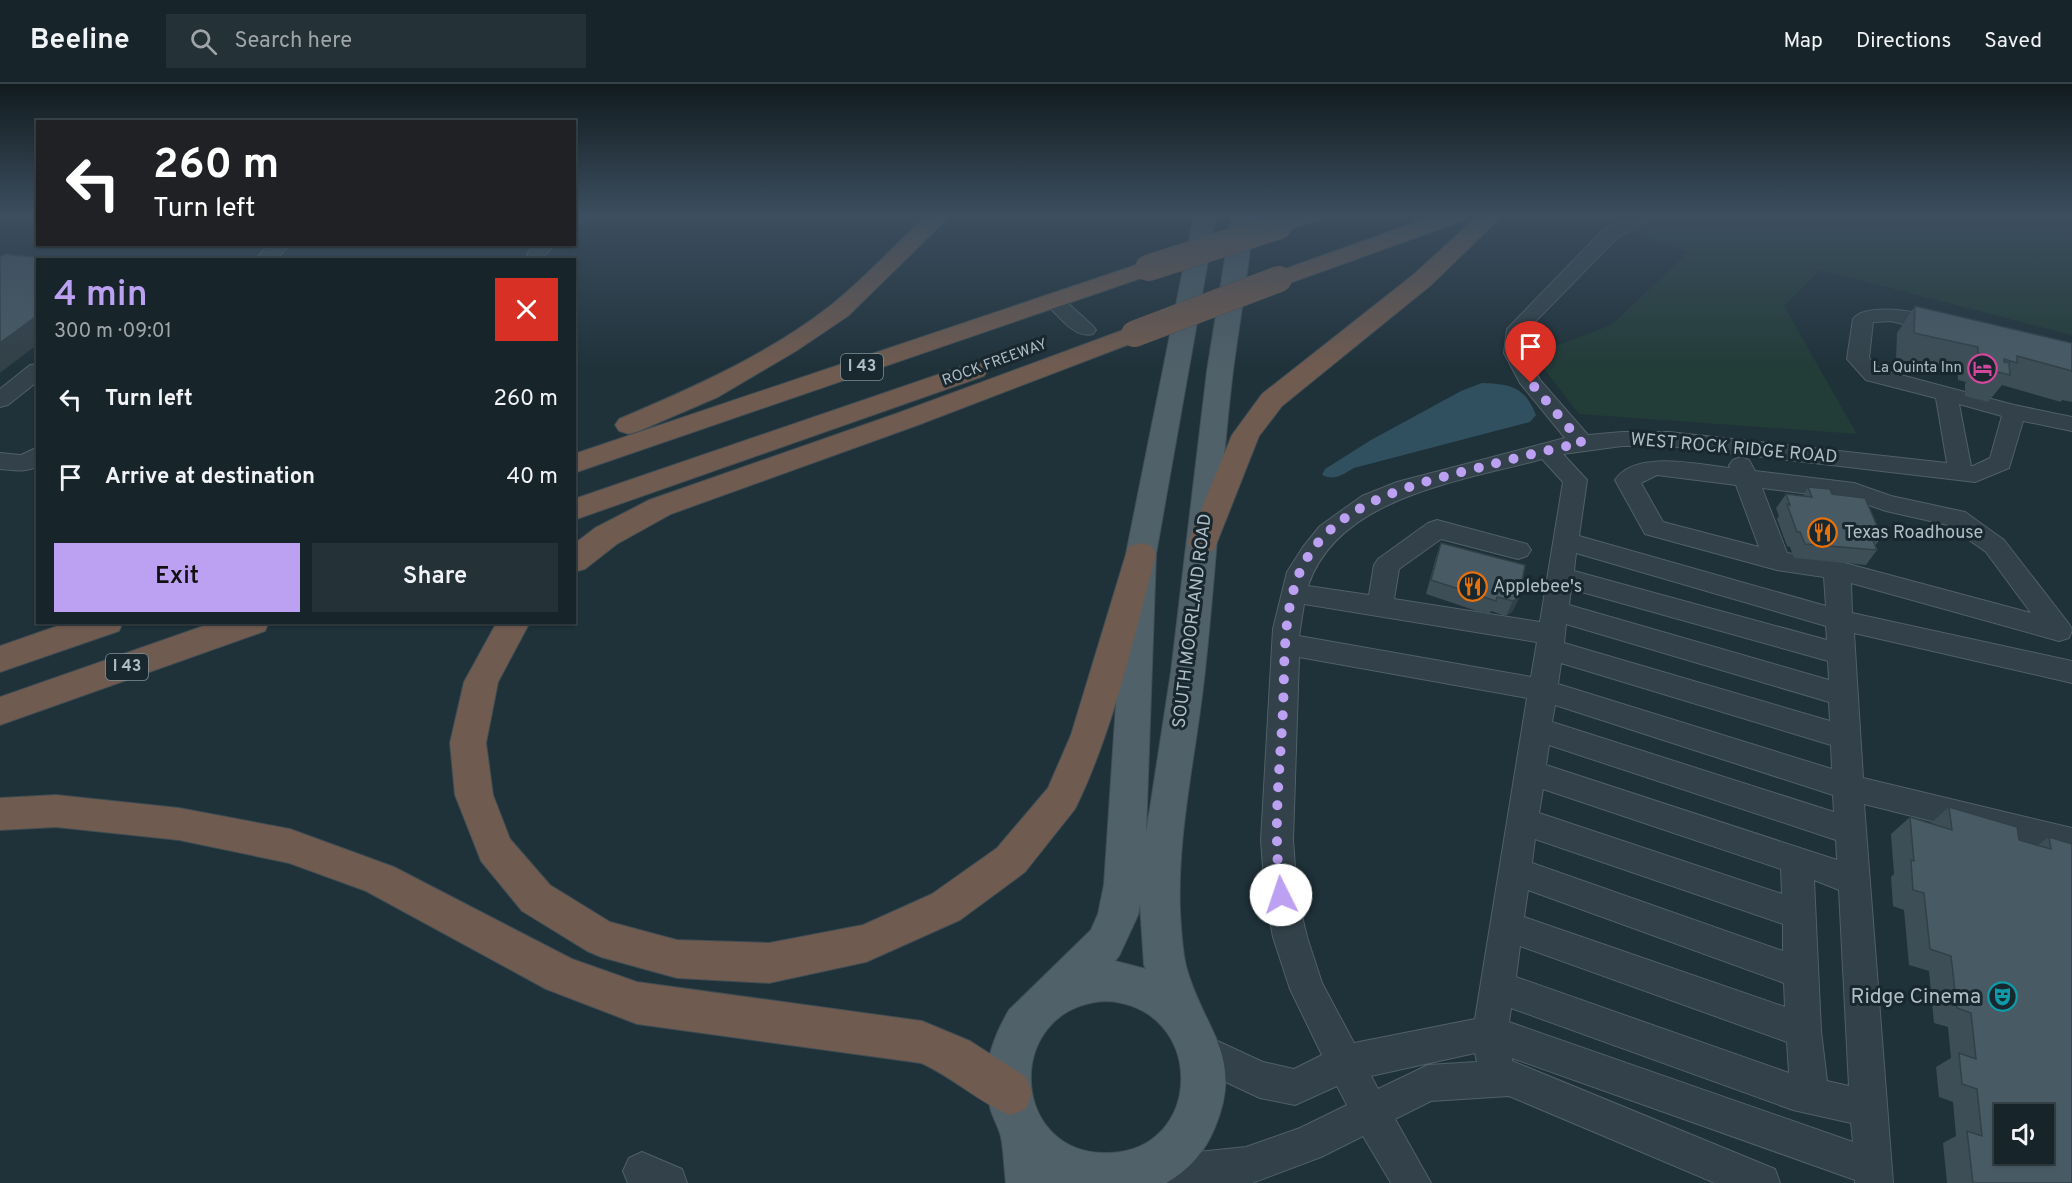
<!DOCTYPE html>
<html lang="en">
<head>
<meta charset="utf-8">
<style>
  :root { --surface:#17252b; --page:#243137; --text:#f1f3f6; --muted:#9ea5a9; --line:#364247; --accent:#bca0f2 }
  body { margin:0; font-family:Overpass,sans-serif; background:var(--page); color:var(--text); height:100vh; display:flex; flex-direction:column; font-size:22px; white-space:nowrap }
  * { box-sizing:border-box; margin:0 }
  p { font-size:20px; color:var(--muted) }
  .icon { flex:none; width:33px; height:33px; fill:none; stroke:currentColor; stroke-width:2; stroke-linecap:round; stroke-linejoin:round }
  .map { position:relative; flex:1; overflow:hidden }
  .sheet { position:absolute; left:36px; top:174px; width:540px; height:366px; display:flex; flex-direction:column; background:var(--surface); border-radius:0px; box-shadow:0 2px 4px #0004,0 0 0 2px var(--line) }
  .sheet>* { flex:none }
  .banner { position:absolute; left:36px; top:36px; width:540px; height:126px; border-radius:0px; box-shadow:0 2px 4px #0004,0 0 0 2px var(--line); background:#202124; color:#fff; overflow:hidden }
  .fabs { position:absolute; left:1994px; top:1020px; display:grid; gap:12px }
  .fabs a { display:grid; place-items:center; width:60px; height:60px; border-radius:0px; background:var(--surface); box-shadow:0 2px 4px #0004,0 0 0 2px var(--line); font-size:30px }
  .pin { position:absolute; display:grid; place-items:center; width:51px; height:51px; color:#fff; margin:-62px -26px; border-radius:50% 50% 50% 0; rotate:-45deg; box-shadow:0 0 6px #0007 }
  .pin .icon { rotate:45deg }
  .me { position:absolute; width:66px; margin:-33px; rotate:356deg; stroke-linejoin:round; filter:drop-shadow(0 0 4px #0008) }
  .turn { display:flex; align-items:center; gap:21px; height:126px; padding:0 18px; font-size:27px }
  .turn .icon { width:78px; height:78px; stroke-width:2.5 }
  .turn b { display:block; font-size:42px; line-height:51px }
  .round { display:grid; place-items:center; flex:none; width:63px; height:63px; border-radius:0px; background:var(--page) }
  .head { display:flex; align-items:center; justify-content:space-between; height:102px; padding:0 18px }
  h1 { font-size:36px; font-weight:600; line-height:45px; color:var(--accent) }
  .cta { display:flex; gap:12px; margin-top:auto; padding:12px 18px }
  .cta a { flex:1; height:69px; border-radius:0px; background:var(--accent); color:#111; font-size:24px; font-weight:600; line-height:69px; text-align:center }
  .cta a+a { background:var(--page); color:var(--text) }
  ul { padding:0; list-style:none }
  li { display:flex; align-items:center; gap:18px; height:78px; padding:0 18px }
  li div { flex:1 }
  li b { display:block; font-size:22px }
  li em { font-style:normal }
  header { display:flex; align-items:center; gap:36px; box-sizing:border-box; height:84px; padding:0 30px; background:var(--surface); border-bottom:2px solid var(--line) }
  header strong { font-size:28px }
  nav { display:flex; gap:33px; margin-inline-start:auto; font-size:21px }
  .search { width:420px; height:54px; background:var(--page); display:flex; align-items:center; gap:15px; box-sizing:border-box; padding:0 21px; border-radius:0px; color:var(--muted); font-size:22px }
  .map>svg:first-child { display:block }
  .green { fill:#223c38 }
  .water { fill:#304f5f }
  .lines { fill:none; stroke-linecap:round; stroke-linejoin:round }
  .minor-casing { stroke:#516067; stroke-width:2 }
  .major-casing { stroke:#404e56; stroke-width:2 }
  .highway-casing { stroke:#3e4d54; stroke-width:2 }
  .minor { fill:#33424a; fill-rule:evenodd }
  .major { fill:#51616a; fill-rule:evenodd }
  .highway { fill:#705b50; fill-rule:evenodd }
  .highway-bridge-casing { stroke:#3e4d54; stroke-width:27; stroke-linecap:butt }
  .highway-bridge { stroke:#705b50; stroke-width:26 }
  .wall { fill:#3e4e57 }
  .shaded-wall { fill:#324047 }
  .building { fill:#485b65; stroke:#324047; stroke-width:1.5; fill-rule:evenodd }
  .route { stroke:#bca0f2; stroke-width:10; stroke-dasharray:0 18 }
  .labels { text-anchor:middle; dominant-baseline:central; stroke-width:6; stroke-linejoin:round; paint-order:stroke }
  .far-street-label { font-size:15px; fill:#aebdc6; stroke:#19272e }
  .far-poi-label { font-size:15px; fill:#aebdc6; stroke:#19272e; text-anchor:end }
  .shield { fill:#19272e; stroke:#819098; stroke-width:1.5 }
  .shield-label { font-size:16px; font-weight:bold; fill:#aebdc6 }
  .street-label { font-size:18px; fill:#aebdc6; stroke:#19272e }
  .poi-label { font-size:18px; fill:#aebdc6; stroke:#19272e; text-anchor:start }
  .near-poi-label { font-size:21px; fill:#aebdc6; stroke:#19272e; text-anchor:end }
</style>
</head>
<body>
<header>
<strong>Beeline</strong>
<div class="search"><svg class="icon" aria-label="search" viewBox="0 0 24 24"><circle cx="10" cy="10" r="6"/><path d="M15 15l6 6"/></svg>Search here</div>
<nav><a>Map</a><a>Directions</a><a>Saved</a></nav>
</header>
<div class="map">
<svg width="2072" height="1099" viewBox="0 0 2072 1099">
  <rect width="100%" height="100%" fill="#1f3139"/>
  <path class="green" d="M 1599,131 L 2072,131 L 2072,251 L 1820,186 L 1784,222 L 1857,350 L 1579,330 L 1533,271 L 1611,241 L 1689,168 L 1591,136 Z"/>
  <path class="water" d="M 1482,299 C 1511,300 1525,303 1536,331 L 1530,338 L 1354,384 C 1342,391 1335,397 1322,391 L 1325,385 L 1371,356 L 1461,307 Z"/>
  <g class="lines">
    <defs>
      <path id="minor" d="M 574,131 L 595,131 L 592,135 L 574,140 Z
        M 1635,131 L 1664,131 L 1661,135 L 1640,141 L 1617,154 L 1527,246 L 1526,269 L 1540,296 L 1588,351 L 1622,348 L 1669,348 L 1947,379 L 1936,314 L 1866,296 L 1847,275 L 1853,235 C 1866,216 1942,229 1952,244 L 1949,248 L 1942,250 L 1891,237 L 1873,238 L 1869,274 L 1882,286 L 2014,321 L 2072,333 L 2072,347 L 2023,337 L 2009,384 L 1975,398 L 1669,362 L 1622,362 L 1563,370 L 1587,396 L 1579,452 L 1826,522 L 1824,493 L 1777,486 L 1645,450 L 1615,396 C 1635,365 1700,381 1730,384 L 1729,381 L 1733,376 L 1741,373 L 1749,376 L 1755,387 L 1854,399 L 1891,412 L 1965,428 L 2004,456 L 2069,540 L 2072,546 L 2069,554 L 2059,557 L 1851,499 L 1852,529 L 2072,577 L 2072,599 L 1854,549 L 1863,694 L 2072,744 L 2072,772 L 1864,720 L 1893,1099 L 1855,1099 L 1855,1096 L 1512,974 L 1512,977 L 1775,1085 L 1780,1099 L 1715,1099 L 1509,1012 L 1431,1017 L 1395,1035 L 1431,1099 L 1391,1099 L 1363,1052 L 1321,1073 L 1252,1099 L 1133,1099 L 1128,1087 L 1134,1074 L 1147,1068 L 1188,1069 L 1246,1063 L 1300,1044 L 1347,1021 L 1337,1002 L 1295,1021 L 1260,1014 L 1187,980 L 1182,967 L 1187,954 L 1200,949 L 1263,978 L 1294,985 L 1322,971 L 1290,905 L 1273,853 L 1265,811 L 1261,756 L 1273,545 L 1287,488 L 1303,463 L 1320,442 L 1362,412 L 1397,398 L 1565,354 L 1520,299 L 1504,269 L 1507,245 L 1603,146 ZM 1959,320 L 2002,332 L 1990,374 L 1973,382 L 1971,382 ZM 1542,375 L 1563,398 L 1540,538 L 1394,515 L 1399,485 L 1441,455 L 1518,475 L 1527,472 L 1531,466 L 1527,460 L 1437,436 L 1428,439 L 1378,475 L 1374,481 L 1369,511 L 1308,502 C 1338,412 1463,397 1542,375 ZM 1657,391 L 1736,401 L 1759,463 L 1663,438 L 1641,399 ZM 1762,404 L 1851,415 L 1886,427 L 1948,441 L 1986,468 L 2031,529 L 1837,477 L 1787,469 ZM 1576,469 L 1826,542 L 1827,556 L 1574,487 ZM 1571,505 L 1828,577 L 1829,596 L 1569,521 ZM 1304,520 L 1537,558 L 1531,593 L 1299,552 ZM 1566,540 L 1829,618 L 1830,637 L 1564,559 ZM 1299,573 L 1527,614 L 1475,935 L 1354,959 L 1322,899 L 1307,853 L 1297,811 L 1293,756 ZM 1561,579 L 1831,661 L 1832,685 L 1558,600 ZM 1555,621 L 1833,711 L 1834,728 L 1552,638 ZM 1549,661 L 1836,756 L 1837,776 L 1546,681 ZM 1543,705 L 1781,785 L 1782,810 L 1539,729 ZM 1535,755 L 1783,840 L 1783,867 L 1532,779 ZM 1814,796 L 1839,806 L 1849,1002 L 1827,997 L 1821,947 ZM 1528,806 L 1784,899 L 1785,923 L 1524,833 ZM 1520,862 L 1787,958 L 1789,989 L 1516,893 ZM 1511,924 L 1793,1026 L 1851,1039 L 1853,1058 L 1509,938 ZM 1475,969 L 1477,978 L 1428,981 L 1378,1005 L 1371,992 Z
        M 269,160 L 290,160 L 276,176 L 255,176 Z
        M 535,160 L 554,160 C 547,170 543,177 530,174 L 527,170 Z
        M 1054,211 L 1061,213 L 1093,242 L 1096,246 L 1093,250 C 1075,255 1060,233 1047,221 L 1044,217 L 1047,213 Z
        M 38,280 L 38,297 L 8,321 L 0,323 L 0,305 L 30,281 Z
        M 38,363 L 38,382 C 26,389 13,386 0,385 L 0,369 L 21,371 Z
        M 642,1068 L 682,1085 L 687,1099 L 628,1099 L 623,1087 L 629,1074 Z"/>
      <path id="major" d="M 1194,131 L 1216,131 L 1156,470 L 1146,750 L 1171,588 L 1207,287 L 1232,131 L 1254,131 C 1249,182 1240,234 1233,286 C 1221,386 1216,486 1205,586 C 1197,666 1177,746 1180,827 C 1181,844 1182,865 1186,882 C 1203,946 1245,971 1215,1043 C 1205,1068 1189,1086 1166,1099 L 1006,1099 C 1004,1084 1004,1068 1001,1053 C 999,1043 992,1033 990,1023 C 980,989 992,955 1009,926 L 1091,846 L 1098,830 L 1104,801 L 1126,470 ZM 1140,820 L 1144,881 L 1146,885 L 1115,877 L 1119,872 L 1138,831 ZM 1106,917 C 1206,922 1206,1067 1108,1069 C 1008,1072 1003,922 1106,917 Z"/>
      <path id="highway" d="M 927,131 L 951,131 L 848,232 L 796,267 L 718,313 L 639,347 L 629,350 L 619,347 L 615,341 L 619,335 C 692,304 767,271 830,222 C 864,195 895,161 927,131 Z
        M 1290,131 L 1322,131 L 1319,136 L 1279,149 L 1271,147 L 1268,142 L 1271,137 Z
        M 1436,131 L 1468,131 L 1465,136 L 1287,200 L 1279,202 L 1271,200 L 1267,195 L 1271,190 Z
        M 1479,131 L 1503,131 L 1431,201 L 1282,322 L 1259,352 L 1214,466 L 1203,469 L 1192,466 L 1188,458 L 1232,351 L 1262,310 L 1413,191 Z
        M 1148,177 L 1156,179 L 1160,184 L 1156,189 L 574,389 L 574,370 Z
        M 1134,242 L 1143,245 L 1147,250 L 1143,255 L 918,341 L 671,430 L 617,460 L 585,485 L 574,488 L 574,460 L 595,444 L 649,416 L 898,329 Z
        M 975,278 L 984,280 L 988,286 L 984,292 L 574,436 L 574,415 Z
        M 1141,459 L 1152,462 L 1156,470 C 1133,556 1114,645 1075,725 L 1025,788 L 960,836 L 866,878 L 769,899 L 677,894 L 601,873 L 587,867 L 522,827 L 481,777 L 455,711 L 450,659 L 464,598 L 497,538 L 530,538 L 498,598 L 486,659 L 493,711 L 510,755 L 550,801 L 610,838 L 677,856 L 769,859 L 863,841 L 932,810 L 997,764 L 1048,704 L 1071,651 L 1126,470 L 1130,462 Z
        M 69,538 L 123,538 L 119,547 L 0,588 L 0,562 Z
        M 215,538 L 269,538 L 265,547 L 0,641 L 0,613 Z
        M 56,711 L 179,724 L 290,745 L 394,783 L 572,875 L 637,898 L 922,937 L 970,957 L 1026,993 L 1032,1009 L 1026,1025 L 1010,1031 C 978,1018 953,993 921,979 L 637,940 L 546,905 L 366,807 L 289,779 L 179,756 L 56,743 L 0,746 L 0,714 Z"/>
    </defs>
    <use href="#minor" class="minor-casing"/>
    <use href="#major" class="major-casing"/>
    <use href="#highway" class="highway-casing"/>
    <use href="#minor" class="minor"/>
    <use href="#major" class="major"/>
    <use href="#highway" class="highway"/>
    <defs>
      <path id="highway-bridge" d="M 1148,184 L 1279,142
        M 1134,250 L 1279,195"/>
    </defs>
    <use href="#highway-bridge" class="highway-bridge-casing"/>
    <use href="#highway-bridge" class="highway-bridge"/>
  </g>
  <path class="wall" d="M 1915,222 L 2072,259 L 2072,318 L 2062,316 L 2061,318 L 2002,301 L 1988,318 L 1965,312 L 1965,300 L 1966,298 L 1958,296 L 1958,290 L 1896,276 L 1897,249 Z
    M 1808,403 L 1832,410 L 1882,453 L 1875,462 L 1877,466 L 1866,481 L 1794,474 L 1790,463 L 1787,462 L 1777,435 L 1779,432 L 1776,424 L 1786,410 L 1803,412 Z
    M 1441,459 L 1519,514 L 1512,528 L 1506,532 L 1491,527 L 1489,531 L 1426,510 L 1436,473 Z
    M 1949,723 L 2019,756 L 2038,761 L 2049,753 L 2072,760 L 2072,1099 L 1947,1099 L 1943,1059 L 1956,1052 L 1953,1018 L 1939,1013 L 1936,983 L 1951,974 L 1948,943 L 1934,939 L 1929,887 L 1909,881 L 1904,826 L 1893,822 L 1891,793 L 1894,790 L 1891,750 L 1910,733 L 1931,739 Z"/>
  <path class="shaded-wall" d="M 38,231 L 38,260 L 0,289 L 0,259 Z
    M 1519,514 L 1512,528 L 1506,532 L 1513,517 Z"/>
  <path class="building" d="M 5,170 L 59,176 L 38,176 L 38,231 L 0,259 L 0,173 Z
    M 1915,222 L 2072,259 L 2072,287 L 2017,272 L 2017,279 L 2004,275 L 2004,278 L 2009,279 L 2010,291 L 1985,285 L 1985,273 L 1990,275 L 1990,272 L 1978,269 L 1978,263 L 1914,249 Z
    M 1808,403 L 1830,405 L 1832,410 L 1865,414 L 1882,453 L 1871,452 L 1877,466 L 1805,460 L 1800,448 L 1797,448 L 1787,420 L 1790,421 L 1786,410 L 1812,413 Z
    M 1441,459 L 1525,481 L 1519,514 L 1513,517 L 1497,513 L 1496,517 L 1431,496 Z
    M 1949,723 L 2017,743 L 2019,756 L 2051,765 L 2049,753 L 2072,760 L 2072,1099 L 1973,1099 L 1967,1047 L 1982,1052 L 1977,1005 L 1962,1000 L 1959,969 L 1976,975 L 1971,929 L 1957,924 L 1951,872 L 1930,865 L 1924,809 L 1913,806 L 1911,776 L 1914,777 L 1910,733 L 1952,746 ZM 2004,1030 L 2043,1030 L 2043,1070 L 2004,1070 Z"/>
  <linearGradient id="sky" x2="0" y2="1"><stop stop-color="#111b1f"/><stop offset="0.46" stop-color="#3c4e5f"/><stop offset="1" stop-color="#3c4e5f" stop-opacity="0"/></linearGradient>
  <rect width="2072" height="285" fill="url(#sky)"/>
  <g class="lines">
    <path class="route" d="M 1281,811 C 1279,793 1277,775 1277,757 C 1276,713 1281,669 1283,625 C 1285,580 1282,533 1299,490 C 1330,416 1420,399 1489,381 C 1520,373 1551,365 1582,359 L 1531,299"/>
  </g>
  <defs>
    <symbol id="hotel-ring" viewBox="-11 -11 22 22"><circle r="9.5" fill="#19272e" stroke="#d1479c" stroke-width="1.5"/><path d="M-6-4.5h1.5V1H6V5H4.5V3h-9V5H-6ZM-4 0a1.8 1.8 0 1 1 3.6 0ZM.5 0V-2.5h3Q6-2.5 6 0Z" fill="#d1479c"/></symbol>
    <symbol id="restaurant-ring" viewBox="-11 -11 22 22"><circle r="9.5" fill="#19272e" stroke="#e8710a" stroke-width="1.5"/><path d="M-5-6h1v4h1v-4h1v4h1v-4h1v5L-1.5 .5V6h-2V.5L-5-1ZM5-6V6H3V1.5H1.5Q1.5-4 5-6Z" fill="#e8710a"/></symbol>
    <symbol id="theatre-ring" viewBox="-11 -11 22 22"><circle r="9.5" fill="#19272e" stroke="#0f9aa8" stroke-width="1.5"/><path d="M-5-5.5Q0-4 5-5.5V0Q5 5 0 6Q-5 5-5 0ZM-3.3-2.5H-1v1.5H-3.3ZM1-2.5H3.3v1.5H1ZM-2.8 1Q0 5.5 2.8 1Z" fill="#0f9aa8"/></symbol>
  </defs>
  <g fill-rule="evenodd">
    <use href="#hotel-ring" x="1966" y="268" width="33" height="33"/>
    <use href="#restaurant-ring" x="1806" y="432" width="33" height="33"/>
    <use href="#restaurant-ring" x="1456" y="486" width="33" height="33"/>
    <use href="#theatre-ring" x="1986" y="896" width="33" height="33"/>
  </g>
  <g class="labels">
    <g class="far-street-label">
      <text transform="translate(995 279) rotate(-20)">ROCK FREEWAY</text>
    </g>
    <g class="far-poi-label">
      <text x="1962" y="284">La Quinta Inn</text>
    </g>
    <g class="shield">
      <rect x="841" y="270" width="42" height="26" rx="4.5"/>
      <rect x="106" y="570" width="42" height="26" rx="4.5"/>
    </g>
    <g class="shield-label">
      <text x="862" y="283">I 43</text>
      <text x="127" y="583">I 43</text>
    </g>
    <g class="street-label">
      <text transform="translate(1734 365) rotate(5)">WEST ROCK RIDGE ROAD</text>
      <text transform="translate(1193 537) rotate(-83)">SOUTH MOORLAND ROAD</text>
    </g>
    <g class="poi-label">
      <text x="1844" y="449">Texas Roadhouse</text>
      <text x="1493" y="503">Applebee's</text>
    </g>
    <g class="near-poi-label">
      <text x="1981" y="913">Ridge Cinema</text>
    </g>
  </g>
</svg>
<div class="fabs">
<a><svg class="icon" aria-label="sound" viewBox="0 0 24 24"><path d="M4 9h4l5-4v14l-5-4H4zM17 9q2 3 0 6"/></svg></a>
</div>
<div class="pin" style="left:1531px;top:299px;background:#d93025"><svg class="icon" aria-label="arrive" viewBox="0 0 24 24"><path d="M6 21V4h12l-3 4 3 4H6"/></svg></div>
<svg class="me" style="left:1281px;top:811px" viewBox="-20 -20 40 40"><circle r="19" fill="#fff"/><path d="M0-13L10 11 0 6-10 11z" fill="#bca0f2"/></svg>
<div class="banner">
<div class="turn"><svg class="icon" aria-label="left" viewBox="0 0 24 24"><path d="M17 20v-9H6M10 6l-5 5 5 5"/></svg><div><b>260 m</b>Turn left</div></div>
</div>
<section class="sheet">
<div class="head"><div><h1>4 min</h1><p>300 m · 09:01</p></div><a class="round" style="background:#d93025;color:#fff"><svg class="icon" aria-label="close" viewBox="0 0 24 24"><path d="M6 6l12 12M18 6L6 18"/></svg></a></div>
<ul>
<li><svg class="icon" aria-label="left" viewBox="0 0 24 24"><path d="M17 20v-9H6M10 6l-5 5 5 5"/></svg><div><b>Turn left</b></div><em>260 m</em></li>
<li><svg class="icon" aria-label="arrive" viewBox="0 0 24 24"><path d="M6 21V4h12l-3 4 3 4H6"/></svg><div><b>Arrive at destination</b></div><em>40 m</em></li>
</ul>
<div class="cta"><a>Exit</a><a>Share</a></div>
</section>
</div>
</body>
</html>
